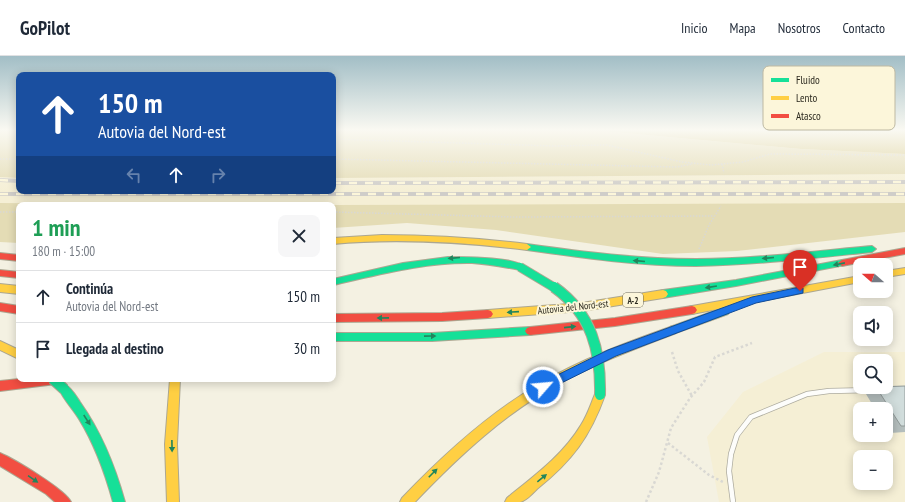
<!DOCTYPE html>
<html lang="es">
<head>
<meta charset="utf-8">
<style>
  :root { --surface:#fff; --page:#f6f6f7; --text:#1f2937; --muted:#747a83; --line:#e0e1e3 }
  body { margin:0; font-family:"PT Sans Narrow",sans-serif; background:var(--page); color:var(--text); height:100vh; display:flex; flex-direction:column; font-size:15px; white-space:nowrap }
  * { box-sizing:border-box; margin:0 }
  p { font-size:13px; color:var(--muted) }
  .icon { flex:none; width:22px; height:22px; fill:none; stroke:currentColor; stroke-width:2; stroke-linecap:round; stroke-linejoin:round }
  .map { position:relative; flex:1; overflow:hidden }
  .side { position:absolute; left:16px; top:146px; width:320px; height:180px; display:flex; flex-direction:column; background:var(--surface); border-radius:8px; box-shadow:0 2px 10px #0003 }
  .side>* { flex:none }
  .guide { position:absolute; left:16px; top:16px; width:320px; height:122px; border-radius:8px; box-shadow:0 2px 10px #0003; background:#1a4fa0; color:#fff; overflow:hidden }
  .needle { width:26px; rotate:290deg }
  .buttons { position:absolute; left:853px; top:202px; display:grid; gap:8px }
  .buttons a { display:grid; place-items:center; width:40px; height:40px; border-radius:8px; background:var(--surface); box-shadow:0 2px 10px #0003; font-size:20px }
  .pin { position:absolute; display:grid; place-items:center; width:34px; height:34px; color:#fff; margin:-41px -17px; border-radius:50% 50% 50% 0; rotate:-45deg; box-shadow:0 0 4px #0007 }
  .pin .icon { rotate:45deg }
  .me { position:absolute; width:44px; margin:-22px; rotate:63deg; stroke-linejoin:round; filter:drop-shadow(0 0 3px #0008) }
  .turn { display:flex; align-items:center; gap:14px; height:84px; padding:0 16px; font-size:18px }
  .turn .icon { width:52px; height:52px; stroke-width:2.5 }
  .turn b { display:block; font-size:28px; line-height:34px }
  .lanes { display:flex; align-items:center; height:38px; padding:0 16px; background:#0003; justify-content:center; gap:20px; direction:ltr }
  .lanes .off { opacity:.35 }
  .round { display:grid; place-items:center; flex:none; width:42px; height:42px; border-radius:8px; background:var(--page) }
  .overview { display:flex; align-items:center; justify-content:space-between; height:68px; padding:0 16px }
  h1 { font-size:24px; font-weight:800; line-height:30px; color:#1e9e55 }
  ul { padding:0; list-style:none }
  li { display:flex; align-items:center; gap:12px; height:52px; padding:0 16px; border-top:1px solid var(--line) }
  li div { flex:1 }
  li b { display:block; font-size:15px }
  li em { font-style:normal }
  header { display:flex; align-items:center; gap:24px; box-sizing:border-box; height:56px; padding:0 20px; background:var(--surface); border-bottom:1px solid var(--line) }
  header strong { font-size:19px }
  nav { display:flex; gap:22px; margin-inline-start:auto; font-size:14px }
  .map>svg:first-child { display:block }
  .built { fill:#f5efd5; fill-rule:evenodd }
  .green { fill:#e4dcb5 }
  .water { fill:#dacd92 }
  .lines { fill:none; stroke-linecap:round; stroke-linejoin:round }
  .lane-casing { stroke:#adab9f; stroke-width:6 }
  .fast-casing { stroke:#aca791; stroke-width:2 }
  .slow-casing { stroke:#aca791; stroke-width:2 }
  .jam-casing { stroke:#aca791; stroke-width:2 }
  .path-far1 { stroke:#d9d8d3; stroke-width:1.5; stroke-dasharray:1.5 1.5; stroke-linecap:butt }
  .path { stroke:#d9d8d3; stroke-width:2.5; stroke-dasharray:2.5 2.5; stroke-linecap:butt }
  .lane { stroke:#fdfdfb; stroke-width:4.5 }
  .fast { fill:#16e098; fill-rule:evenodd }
  .slow { fill:#ffcf43; fill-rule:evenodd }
  .jam { fill:#f24e42; fill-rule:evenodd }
  .rail-casing { stroke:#cfcdc9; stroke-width:4 }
  .rail { stroke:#fcf6da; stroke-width:2.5; stroke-dasharray:8; stroke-linecap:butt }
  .fast-bridge-far1-casing { stroke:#aca791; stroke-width:10; stroke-linecap:butt }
  .fast-bridge-casing { stroke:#aca791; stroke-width:12; stroke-linecap:butt }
  .fast-bridge-far1 { stroke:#16e098; stroke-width:8 }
  .fast-bridge { stroke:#16e098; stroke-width:10 }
  .wall { fill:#b4bebd }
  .building { fill:#d1dddc; stroke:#929b9a }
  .oneway { fill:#21855c }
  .route { fill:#1a73e8; stroke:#114b97 }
  .labels { text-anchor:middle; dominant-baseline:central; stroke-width:4; stroke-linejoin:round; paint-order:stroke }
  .shield { fill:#fcf6da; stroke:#6a6757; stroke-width:1 }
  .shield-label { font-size:9px; font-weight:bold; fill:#2c2a1f }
  .street-label { font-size:10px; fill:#2c2a1f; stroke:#fcf6da }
  .key { fill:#fcf6da; stroke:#beb9a2; stroke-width:1 }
  .key-label { font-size:11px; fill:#2c2a1f }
</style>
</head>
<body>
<header>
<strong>GoPilot</strong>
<nav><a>Inicio</a><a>Mapa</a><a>Nosotros</a><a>Contacto</a></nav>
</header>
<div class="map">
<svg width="905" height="446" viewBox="0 0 905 446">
  <rect width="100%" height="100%" fill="#f4f1e2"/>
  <path class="built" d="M 905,118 L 905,147 L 417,150 L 0,147 L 0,121 L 19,122 L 19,135 L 333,135 L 333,122 Z
    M 824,296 L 905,296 L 905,446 L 719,446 L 707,381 L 743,336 ZM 860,305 L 886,305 L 886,331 L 860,331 ZM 860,353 L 886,353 L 886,379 L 860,379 ZM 860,401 L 886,401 L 886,427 L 860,427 Z"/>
  <path class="green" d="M 0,74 L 19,74 L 19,122 L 0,121 Z
    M 333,74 L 592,74 L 801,93 L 905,98 L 905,118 L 333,122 Z
    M 0,147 L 282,149 L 19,149 L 19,187 L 0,186 Z
    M 905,147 L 905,176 L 737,195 L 663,198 L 496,174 L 407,167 L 333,172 L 333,149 Z"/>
  <path class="water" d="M 592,74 L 905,74 L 905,98 L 801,93 Z"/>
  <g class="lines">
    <defs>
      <path id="lane" d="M 733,446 L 729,415 L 731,398 L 737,379 L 751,361 L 807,338 L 829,335 L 874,334"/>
      <path id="fast" d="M 527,188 C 583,196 639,203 696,203 C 755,203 814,195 872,190 L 876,193 L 872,196 C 814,202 755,209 696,210 C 639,210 583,202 527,194 L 523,191 Z
        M 448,201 C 461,201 518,201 524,211 L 520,214 C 504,211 488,208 472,207 C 425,206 378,219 333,229 L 333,223 L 403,207 Z
        M 842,204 L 846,207 L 845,209 L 736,230 L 663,242 L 660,241 L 658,238 L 660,235 L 663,234 L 736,224 Z
        M 725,251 L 728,252 L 730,255 L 728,258 L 673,278 L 670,277 L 668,274 L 670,271 Z
        M 530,271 L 533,272 L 535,275 L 533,278 L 530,279 L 432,285 L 333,285 L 333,277 L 432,277 Z
        M 64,328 C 71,331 76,340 80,346 C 102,377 115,410 125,446 L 113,446 C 105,417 95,389 79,363 C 73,353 64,344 59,333 L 60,330 Z"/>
      <path id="slow" d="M 382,179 C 431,179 479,182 527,188 L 531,191 L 527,194 C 462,186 398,182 333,188 L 333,182 Z
        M 905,212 L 905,218 L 886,221 L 886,215 Z
        M 860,220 L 860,226 L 692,258 L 689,257 L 687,254 L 689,251 L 692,250 Z
        M 0,228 L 19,230 L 19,238 L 0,236 Z
        M 663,234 L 666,235 L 668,238 L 666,241 L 663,242 L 582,255 L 488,262 L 485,261 L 483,258 L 485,255 L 488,254 L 582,247 Z
        M 673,270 L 676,271 L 678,274 L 676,277 C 638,292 599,306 562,326 C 506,356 459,400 415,446 L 400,446 L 402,442 C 443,399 488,358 539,328 C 581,303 628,286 673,270 Z
        M 0,285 L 19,294 L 19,303 L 0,294 Z
        M 170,323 L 180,323 L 177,388 L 179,446 L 167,446 L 165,388 Z
        M 600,334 L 604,336 L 605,339 C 590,381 572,405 537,433 C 533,437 526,445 520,446 C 516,446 509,446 505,446 L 507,442 C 534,420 563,399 581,369 C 588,358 591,347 596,336 Z"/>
      <path id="jam" d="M 905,192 L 905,198 L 842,210 L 838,207 L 842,204 Z
        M 0,197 L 19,199 L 19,205 L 0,203 Z
        M 0,214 L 19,216 L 19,222 L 0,220 Z
        M 0,247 L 19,250 L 19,258 L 0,255 Z
        M 692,250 L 695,251 L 697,254 L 695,257 L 692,258 L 615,270 L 530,279 L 527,278 L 525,275 L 527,272 L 530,271 L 615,262 Z
        M 488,254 L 491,255 L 493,258 L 491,261 L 488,262 L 442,265 L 333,266 L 333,258 L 442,257 Z
        M 19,323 L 61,323 L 60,326 L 56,328 L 0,335 L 0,325 Z
        M 0,397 C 14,403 66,434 71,446 L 55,446 L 46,438 L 0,410 Z"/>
    </defs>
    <use href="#lane" class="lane-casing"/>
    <use href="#fast" class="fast-casing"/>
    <use href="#slow" class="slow-casing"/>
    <use href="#jam" class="jam-casing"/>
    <path class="path-far1" d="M 333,83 L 554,90 L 607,89 L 682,106 L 711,109 L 743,106 L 770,98 L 905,99
      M 0,103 L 19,103
      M 333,103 L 676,111 L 693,108
      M 722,108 L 724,117
      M 0,156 L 19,156
      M 333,156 L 514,161 L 714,160
      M 699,193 L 709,169 L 721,150"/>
    <path class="path" d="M 672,296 L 678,315 L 692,340
      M 668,387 L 709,419 L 723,426
      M 646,446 L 659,416 L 671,372 L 690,342 L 704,326 L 715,301 L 752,287"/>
    <use href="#lane" class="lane"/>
    <use href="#fast" class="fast"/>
    <use href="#slow" class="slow"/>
    <use href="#jam" class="jam"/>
    <defs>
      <path id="rail" d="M 0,124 L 19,125
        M 333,127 L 905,126
        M 0,138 L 905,138"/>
    </defs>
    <use href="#rail" class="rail-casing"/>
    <use href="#rail" class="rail"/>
    <defs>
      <path id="fast-bridge-far1" d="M 520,211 L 555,232"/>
      <path id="fast-bridge" d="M 554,231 C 592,258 601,295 600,339
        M 53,323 L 64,333"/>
    </defs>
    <use href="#fast-bridge-far1" class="fast-bridge-far1-casing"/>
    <use href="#fast-bridge" class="fast-bridge-casing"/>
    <use href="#fast-bridge-far1" class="fast-bridge-far1"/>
    <use href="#fast-bridge" class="fast-bridge"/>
  </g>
  <path class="wall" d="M 905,330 L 905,376 L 890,377 L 886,371 L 886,353 L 875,353 L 866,338 L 876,331 Z"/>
  <path class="building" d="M 905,330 L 905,370 L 901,370 L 876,331 Z"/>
  <defs><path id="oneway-solid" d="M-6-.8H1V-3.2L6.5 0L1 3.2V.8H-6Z"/></defs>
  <g class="oneway">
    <use href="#oneway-solid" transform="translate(454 202) rotate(175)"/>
    <use href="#oneway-solid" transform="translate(768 202) rotate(175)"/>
    <use href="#oneway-solid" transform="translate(639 205) rotate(-175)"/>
    <use href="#oneway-solid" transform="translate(839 208) rotate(169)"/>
    <use href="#oneway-solid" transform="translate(711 231) rotate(171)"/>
    <use href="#oneway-solid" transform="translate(513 256) rotate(176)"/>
    <use href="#oneway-solid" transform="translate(383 262) rotate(179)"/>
    <use href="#oneway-solid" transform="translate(570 271) rotate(-6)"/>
    <use href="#oneway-solid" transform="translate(430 280) rotate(-1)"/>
    <use href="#oneway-solid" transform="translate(87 364) rotate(57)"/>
    <use href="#oneway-solid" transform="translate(172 390) rotate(89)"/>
    <use href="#oneway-solid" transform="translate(433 417) rotate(-45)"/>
    <use href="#oneway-solid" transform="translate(542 422) rotate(-39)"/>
    <use href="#oneway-solid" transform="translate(33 423) rotate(34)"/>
  </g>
  <linearGradient id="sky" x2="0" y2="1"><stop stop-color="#a2bec6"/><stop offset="0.54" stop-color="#faf9f2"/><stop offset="1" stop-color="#faf9f2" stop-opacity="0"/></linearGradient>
  <rect width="905" height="137" fill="url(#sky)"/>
  <path class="route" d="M 800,231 L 803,232 L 803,237 L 756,247 L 616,300 L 543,336 L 539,335 L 538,331 L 539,328 L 608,294 L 752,241 Z"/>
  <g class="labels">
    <rect class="shield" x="623" y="237" width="20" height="14" rx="3"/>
    <g class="shield-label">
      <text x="633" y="244">A-2</text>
    </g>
    <g class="street-label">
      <text transform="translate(573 251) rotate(-6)">Autovia del Nord-est</text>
    </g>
  </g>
  <rect x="763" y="10" width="132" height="64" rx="6" class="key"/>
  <rect x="771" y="22" width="18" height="4" fill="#16e098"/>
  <rect x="771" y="40" width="18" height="4" fill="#ffcf43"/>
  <rect x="771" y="58" width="18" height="4" fill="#f24e42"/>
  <g class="key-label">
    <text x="796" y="28">Fluido</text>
    <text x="796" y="46">Lento</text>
    <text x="796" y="64">Atasco</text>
  </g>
</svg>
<div class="buttons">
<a><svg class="needle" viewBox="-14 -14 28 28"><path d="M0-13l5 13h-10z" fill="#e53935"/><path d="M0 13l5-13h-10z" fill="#747a83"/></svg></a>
<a><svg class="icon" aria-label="sound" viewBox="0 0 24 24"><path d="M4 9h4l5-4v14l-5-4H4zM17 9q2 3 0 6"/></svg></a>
<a><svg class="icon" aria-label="search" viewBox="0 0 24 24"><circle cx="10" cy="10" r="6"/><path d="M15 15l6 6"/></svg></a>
<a>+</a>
<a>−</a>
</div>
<div class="pin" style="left:800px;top:235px;background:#d93025"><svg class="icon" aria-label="arrive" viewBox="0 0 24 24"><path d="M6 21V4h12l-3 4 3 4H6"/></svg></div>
<svg class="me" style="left:543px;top:331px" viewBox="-20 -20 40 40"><circle r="17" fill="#1a73e8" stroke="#fff" stroke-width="3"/><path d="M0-11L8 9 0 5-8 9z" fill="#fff"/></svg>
<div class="guide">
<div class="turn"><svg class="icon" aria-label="ahead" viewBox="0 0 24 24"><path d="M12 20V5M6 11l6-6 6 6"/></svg><div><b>150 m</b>Autovia del Nord-est</div></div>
<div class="lanes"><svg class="icon off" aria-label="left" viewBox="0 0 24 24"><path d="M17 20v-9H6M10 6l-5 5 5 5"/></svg><svg class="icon" aria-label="ahead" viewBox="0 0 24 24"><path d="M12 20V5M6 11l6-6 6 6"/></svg><svg class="icon off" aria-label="right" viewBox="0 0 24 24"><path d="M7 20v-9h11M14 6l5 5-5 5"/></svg></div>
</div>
<section class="side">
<div class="overview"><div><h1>1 min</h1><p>180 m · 15:00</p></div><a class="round"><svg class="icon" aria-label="close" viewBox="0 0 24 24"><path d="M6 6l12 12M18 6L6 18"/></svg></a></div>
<ul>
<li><svg class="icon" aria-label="ahead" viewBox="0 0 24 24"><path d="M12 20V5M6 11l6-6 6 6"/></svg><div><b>Continúa</b><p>Autovia del Nord-est</p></div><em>150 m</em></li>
<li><svg class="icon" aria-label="arrive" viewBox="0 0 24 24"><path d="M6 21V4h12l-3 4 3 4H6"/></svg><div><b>Llegada al destino</b></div><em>30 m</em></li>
</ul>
</section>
</div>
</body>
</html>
